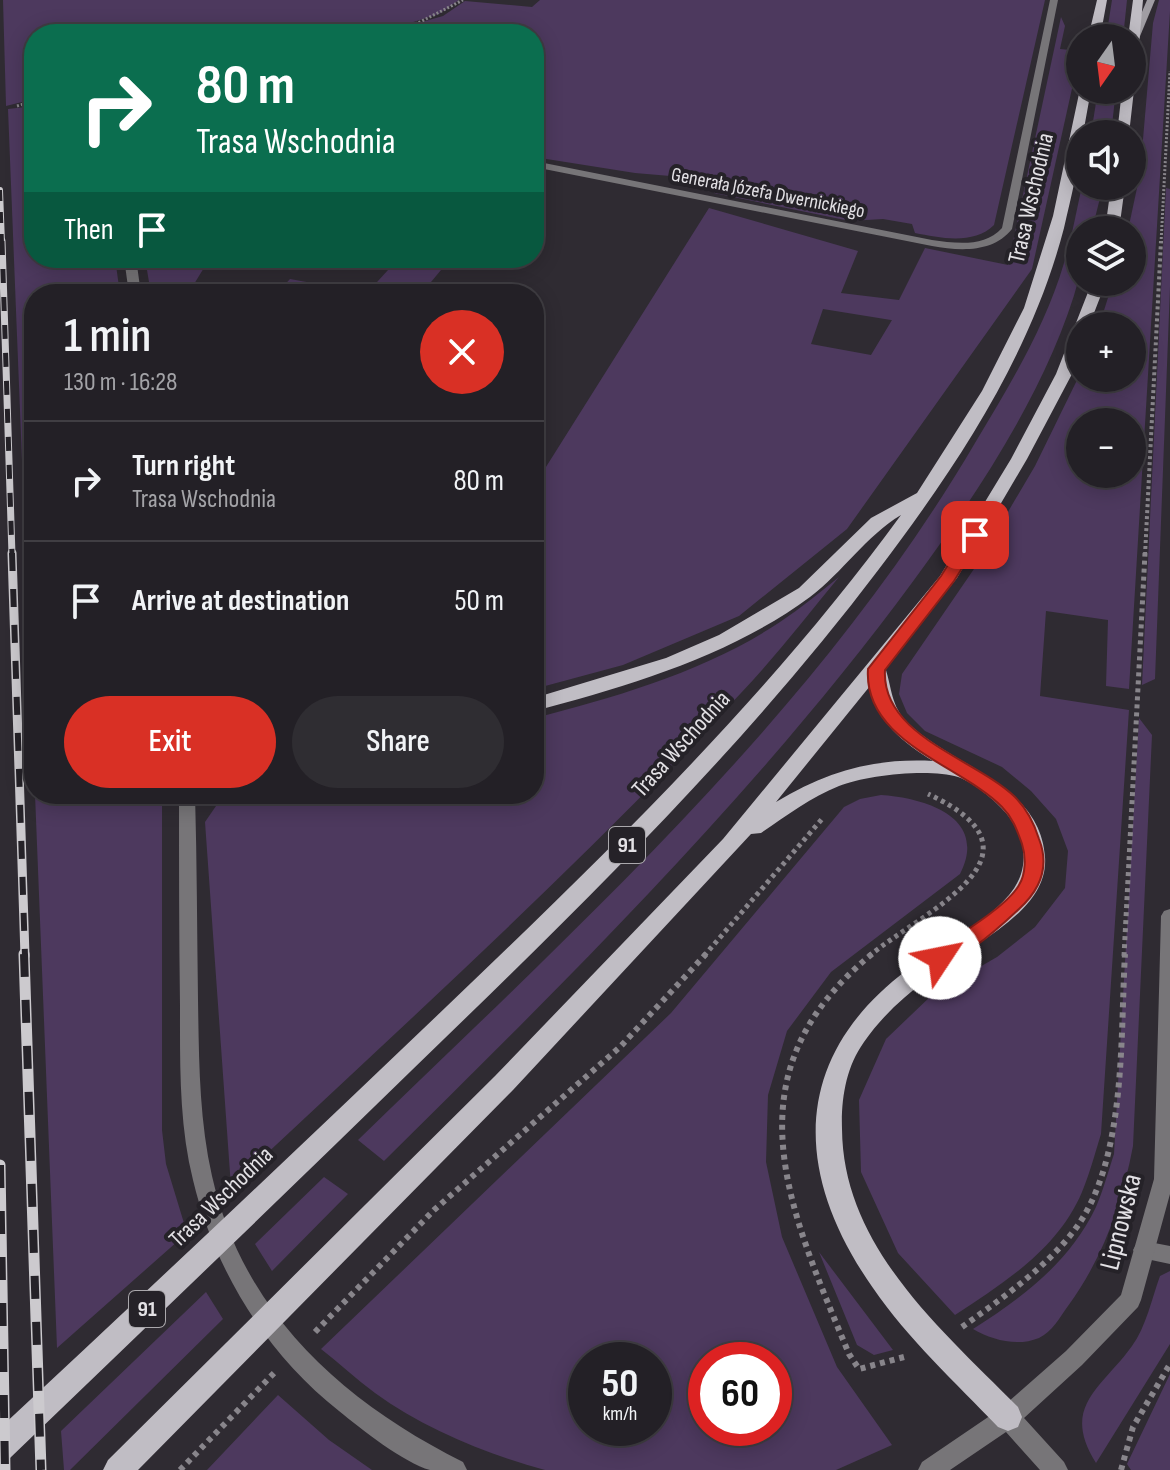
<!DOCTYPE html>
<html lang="en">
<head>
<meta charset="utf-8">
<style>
  :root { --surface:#232026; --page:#2f2d32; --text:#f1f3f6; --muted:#a3a3a7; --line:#403e43; --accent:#d93025 }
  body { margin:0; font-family:"Sofia Sans Condensed",sans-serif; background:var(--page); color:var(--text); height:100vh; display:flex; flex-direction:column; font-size:30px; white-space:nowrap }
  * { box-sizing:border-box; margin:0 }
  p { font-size:26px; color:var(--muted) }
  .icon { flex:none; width:44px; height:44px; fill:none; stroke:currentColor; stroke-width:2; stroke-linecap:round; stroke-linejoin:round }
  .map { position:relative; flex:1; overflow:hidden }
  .side { position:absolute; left:24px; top:284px; width:520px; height:520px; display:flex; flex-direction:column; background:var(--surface); border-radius:32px; box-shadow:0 4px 20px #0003,0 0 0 2px var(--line) }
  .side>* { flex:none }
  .guide { position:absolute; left:24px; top:24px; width:520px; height:244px; border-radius:32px; box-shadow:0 4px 20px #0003,0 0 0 2px var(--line); background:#0b6e4f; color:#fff; overflow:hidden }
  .needle { width:52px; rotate:194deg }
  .controls { position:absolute; left:1066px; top:24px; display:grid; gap:16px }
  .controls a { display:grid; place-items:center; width:80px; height:80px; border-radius:50%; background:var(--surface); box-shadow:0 4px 20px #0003,0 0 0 2px var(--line); font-size:40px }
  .speed { position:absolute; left:568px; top:1342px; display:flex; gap:16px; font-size:40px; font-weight:700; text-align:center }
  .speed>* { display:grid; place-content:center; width:104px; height:104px; border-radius:50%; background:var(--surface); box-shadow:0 4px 20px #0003,0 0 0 2px var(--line); line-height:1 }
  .speed small { font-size:20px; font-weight:400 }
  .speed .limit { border:12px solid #d22; background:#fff; color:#111 }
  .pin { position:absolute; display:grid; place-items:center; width:68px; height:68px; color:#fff; margin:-34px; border-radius:16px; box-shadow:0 4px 12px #0006 }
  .me { position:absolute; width:88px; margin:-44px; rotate:56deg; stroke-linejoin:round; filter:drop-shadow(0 0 6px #0008) }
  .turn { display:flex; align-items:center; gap:28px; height:168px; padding:0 40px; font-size:36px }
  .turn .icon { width:104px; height:104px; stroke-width:2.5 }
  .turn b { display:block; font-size:56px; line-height:68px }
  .then { display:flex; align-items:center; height:76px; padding:0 40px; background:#0003; gap:16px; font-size:30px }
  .round { display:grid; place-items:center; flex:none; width:84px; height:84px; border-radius:42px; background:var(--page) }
  .summary { display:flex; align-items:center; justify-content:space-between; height:136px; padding:0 40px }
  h1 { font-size:48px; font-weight:600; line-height:60px }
  .primary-button { display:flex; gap:16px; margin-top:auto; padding:16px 40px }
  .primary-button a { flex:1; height:92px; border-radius:48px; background:var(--accent); color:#fff; font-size:32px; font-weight:600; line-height:92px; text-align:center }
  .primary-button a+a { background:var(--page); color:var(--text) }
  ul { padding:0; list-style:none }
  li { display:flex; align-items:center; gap:24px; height:120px; padding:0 40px; border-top:2px solid var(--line) }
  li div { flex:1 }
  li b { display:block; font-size:30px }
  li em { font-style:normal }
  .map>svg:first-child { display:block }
  .green { fill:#4d395e; fill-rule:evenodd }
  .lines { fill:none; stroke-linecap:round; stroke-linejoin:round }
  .path-far3 { stroke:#88858b; stroke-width:3; stroke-dasharray:2 2; stroke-linecap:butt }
  .path-far2 { stroke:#88858b; stroke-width:4; stroke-dasharray:3 3; stroke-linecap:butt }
  .path-far1 { stroke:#88858b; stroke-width:5; stroke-dasharray:4 4; stroke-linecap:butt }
  .path { stroke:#88858b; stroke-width:6; stroke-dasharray:5 5; stroke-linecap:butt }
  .lane { fill:#777578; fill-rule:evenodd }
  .street { fill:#777578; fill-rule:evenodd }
  .secondary { fill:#a09da3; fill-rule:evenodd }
  .primary { fill:#c0bdc4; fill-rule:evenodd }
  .rail-far3-casing { stroke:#cccace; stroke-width:6 }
  .rail-far2-casing { stroke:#cccace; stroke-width:7 }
  .rail-far1-casing { stroke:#cccace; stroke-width:9 }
  .rail-casing { stroke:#cccace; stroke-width:11 }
  .rail-far3 { stroke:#252228; stroke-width:4; stroke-dasharray:11; stroke-linecap:butt }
  .rail-far2 { stroke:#252228; stroke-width:5; stroke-dasharray:14; stroke-linecap:butt }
  .rail-far1 { stroke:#252228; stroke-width:6; stroke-dasharray:18; stroke-linecap:butt }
  .rail { stroke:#252228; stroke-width:8; stroke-dasharray:23; stroke-linecap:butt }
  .route { fill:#d93025; stroke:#8d1f18; stroke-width:2 }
  .labels { text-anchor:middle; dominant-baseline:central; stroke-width:8; stroke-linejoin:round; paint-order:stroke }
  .far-street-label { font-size:20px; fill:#e3e1e5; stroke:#252228 }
  .shield { fill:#252228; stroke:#aaa8ac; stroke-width:2 }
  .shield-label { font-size:22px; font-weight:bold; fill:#e3e1e5 }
  .street-label { font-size:24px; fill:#e3e1e5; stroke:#252228 }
  .near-street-label { font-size:28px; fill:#e3e1e5; stroke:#252228 }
</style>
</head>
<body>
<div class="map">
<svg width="1170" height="1470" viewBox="0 0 1170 1470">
  <rect width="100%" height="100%" fill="#2f2b32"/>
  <path class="green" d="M 3,0 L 459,0 L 439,14 L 375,34 L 34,34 L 34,99 L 6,106 Z
    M 540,0 L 1045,0 L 994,225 C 974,245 940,238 915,233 L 912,224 L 883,219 L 850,221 L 714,193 L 717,180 L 635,173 L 534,157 L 534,34 L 380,34 L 443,16 L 465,1 L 532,7 Z
    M 1112,0 L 1127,0 L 1123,38 L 1106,38 Z
    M 1159,0 L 1170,0 L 1170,11 L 1129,689 L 1106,686 L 1108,620 L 1046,611 L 1040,696 L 1129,710 L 1101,1134 C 1095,1153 1090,1173 1082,1192 C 1058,1249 1005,1282 955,1315 L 898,1253 L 861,1172 L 859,1100 L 886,1039 L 933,994 L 997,957 L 1035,927 L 1065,888 L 1068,851 L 1056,819 L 1031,791 L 1002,767 L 925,731 L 907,713 L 899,694 L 902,674 L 976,566 L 1035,466 L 1080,374 L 1080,378 L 1132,378 L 1132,326 L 1099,326 L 1113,282 L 1132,282 L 1132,230 L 1128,230 L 1140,174 L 1153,23 ZM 1080,422 L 1132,422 L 1132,474 L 1080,474 Z
    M 1061,17 L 1065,26 L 1060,49 L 1070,50 L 1075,75 L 1032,269 L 847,529 L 739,616 L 623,665 L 534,689 L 534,486 L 709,208 L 858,251 L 841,293 L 899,300 L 925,248 L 1008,265 ZM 823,309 L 891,320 L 892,320 L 871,355 L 811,344 Z
    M 1098,90 L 1116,90 L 1111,134 L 1091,134 Z
    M 34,106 L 34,258 L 115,258 L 120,294 L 34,294 L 34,763 L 8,109 Z
    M 1082,186 L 1103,186 L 1092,230 L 1080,230 C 1080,245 1083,264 1079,278 C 1051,383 978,493 914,580 C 759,791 571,976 384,1161 L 358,1140 C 580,924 817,712 975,443 C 1009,386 1045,328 1064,263 C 1072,238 1076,212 1082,186 Z
    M 1166,188 L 1170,189 L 1170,287 L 1155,679 L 1142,685 Z
    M 145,258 L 210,258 L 191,289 L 209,294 L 151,294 Z
    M 399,258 L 451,258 L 421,294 L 276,294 L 290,279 L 367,293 Z
    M 839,577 C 807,616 776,656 741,693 C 579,866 404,1025 231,1187 L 205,822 L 216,806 L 234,794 L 534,794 L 534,718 C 617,697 708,670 780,622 C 801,608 820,592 839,577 Z
    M 1139,718 L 1152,735 L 1133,1146 C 1122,1204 1103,1258 1068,1306 C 1060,1317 1052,1332 1039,1338 C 1017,1347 992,1340 973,1329 C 1023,1297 1069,1263 1096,1207 C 1103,1191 1108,1172 1114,1154 Z
    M 35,794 L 162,794 L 162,1130 L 166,1164 L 187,1233 L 57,1348 Z
    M 881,795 C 925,798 989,817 960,874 L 831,972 L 787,1031 L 768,1095 L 766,1162 L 782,1237 L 837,1367 L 892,1445 L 836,1470 L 545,1470 C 487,1454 424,1429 375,1393 C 356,1379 339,1363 321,1349 L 671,1013 L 844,807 L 860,799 ZM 586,1360 L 654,1360 L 654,1428 L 586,1428 ZM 706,1360 L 774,1360 L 774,1428 L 706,1428 Z
    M 324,1177 L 348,1194 L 272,1271 L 255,1244 Z
    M 819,1252 L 893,1350 L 874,1355 L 857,1345 Z
    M 1170,1271 L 1170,1344 L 1096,1463 C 1060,1406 1102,1388 1132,1346 C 1146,1327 1152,1298 1160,1276 Z
    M 206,1292 L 223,1319 L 70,1470 L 64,1470 L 61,1431 Z
    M 1170,1374 L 1170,1470 L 1131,1470 L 1127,1464 Z
    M 278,1395 L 329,1440 L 372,1470 L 207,1470 Z"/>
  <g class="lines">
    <path class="path-far3" d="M 368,34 L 418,23 L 463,0
      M 17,106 L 34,101
      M 1161,243 L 1170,71"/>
    <path class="path-far2" d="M 1145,555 L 1161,241"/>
    <path class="path-far1" d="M 704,956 L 822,819
      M 869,956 C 925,910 1058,854 928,794
      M 1124,956 L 1145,553"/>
    <path class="path" d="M 872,954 C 725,1074 789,1209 849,1354 L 859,1369 L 904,1357
      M 962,1327 C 1001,1299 1043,1270 1073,1232 C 1127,1163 1120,1038 1125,954
      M 315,1332 L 434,1210 L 620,1047 L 706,954
      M 180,1470 L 274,1373
      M 1121,1470 L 1133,1427 L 1170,1364"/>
    <path class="lane" d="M 1144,1241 L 1170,1246 L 1170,1264 L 1137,1257 L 1133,1250 L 1137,1243 Z"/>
    <path class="street" d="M 1050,0 L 1058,0 L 1012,229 C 993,253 960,251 932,246 L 534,167 L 534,161 L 932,240 C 955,243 984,248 1002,228 Z
      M 124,258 L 136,258 L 141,294 L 129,294 Z
      M 179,794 L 195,794 C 197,863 197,932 198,1000 C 199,1059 199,1118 212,1176 C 243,1313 343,1402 463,1462 L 467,1470 C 456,1470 441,1470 430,1470 C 404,1463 361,1429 339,1411 C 267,1355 214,1269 193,1180 C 179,1124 180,1064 180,1006 C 179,935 179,865 179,794 Z
      M 1170,909 L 1170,1194 L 1141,1300 L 1138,1307 L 1082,1365 L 1024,1418 L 1064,1462 L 1068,1470 L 1040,1470 L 1006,1432 L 950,1470 L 918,1470 L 922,1462 L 1000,1409 L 1066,1351 L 1121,1295 L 1154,1179 L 1161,916 L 1164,911 Z"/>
    <path class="secondary" d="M 1147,0 L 1155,0 L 1138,41 L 1132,43 L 1131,38 Z"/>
    <path class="primary" d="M 1097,0 L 1107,0 L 1100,38 L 1088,38 Z
      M 1133,0 L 1143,0 L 1138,56 L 1132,59 L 1132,38 L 1128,38 Z
      M 1132,87 L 1134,90 L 1129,134 L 1117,134 L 1122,90 L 1132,90 Z
      M 1080,89 L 1091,90 L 1083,134 L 1080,134 C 1080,165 1071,197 1064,228 C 1031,355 957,466 879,569 C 740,753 575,912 411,1071 C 278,1201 144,1329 10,1458 L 0,1462 L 0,1428 C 149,1289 298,1149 446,1007 C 608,852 769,696 901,515 C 866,536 843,572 810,597 C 730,656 629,686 534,711 L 534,698 L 666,658 L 719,635 L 799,588 L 871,518 L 917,493 L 982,391 L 1024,308 L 1053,216 Z
      M 1111,186 L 1125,186 L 1119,230 L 1105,230 Z
      M 1092,282 L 1106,282 L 1089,326 L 1080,326 L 1080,352 L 1072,374 L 1027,459 L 957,578 L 885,667 C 892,688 891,706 907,722 C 952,767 1040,783 1045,857 C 1048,897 1007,924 978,944 C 936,972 893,1000 864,1042 C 846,1067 841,1099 842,1129 C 843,1247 941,1329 1018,1407 L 1022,1417 L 1018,1427 L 1008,1431 L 998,1427 C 955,1382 908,1339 873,1288 C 793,1174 790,1058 907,970 C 938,946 1009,913 1021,874 C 1028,852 1020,830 1006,813 C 996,801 973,782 958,777 C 930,768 865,775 839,786 C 811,797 786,816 761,833 L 751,834 L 513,1090 L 138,1470 L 103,1470 L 108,1460 L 495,1076 L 723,839 L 940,576 L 1011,459 L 1056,374 ZM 870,686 C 875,721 905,744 933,761 C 874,758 827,771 776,802 Z"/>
    <defs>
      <path id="rail-far3" d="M 0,190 L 2,243"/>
      <path id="rail-far2" d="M 2,241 L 12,555"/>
      <path id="rail-far1" d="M 12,553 L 25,956"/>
      <path id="rail" d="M 24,954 L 41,1470
        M 0,1165 L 5,1470"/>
    </defs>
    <use href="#rail-far3" class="rail-far3-casing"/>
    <use href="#rail-far2" class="rail-far2-casing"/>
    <use href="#rail-far1" class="rail-far1-casing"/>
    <use href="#rail" class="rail-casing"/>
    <use href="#rail-far3" class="rail-far3"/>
    <use href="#rail-far2" class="rail-far2"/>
    <use href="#rail-far1" class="rail-far1"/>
    <use href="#rail" class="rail"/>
  </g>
  <path class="route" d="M 975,530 L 983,535 L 954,581 L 885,670 C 881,736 976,759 1015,797 C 1027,809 1034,823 1039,839 C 1050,867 1040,890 1019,909 C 1000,927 965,958 940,966 L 932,964 L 929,958 L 932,953 C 954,938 1007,907 1019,885 C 1026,874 1026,856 1022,844 C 1017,830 1013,818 1002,807 C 961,765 863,742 868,669 L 941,576 L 969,531 Z"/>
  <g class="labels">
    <g class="far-street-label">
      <text transform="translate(768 193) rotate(11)">Generała Józefa Dwernickiego</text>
    </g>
    <g class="shield">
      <rect x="609" y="827" width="36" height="36" rx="6"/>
      <rect x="129" y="1291" width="36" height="36" rx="6"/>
    </g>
    <g class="shield-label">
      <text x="627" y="845">91</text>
      <text x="147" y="1309">91</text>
    </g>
    <g class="street-label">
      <text transform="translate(1031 198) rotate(-77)">Trasa Wschodnia</text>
      <text transform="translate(681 744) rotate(-48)">Trasa Wschodnia</text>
      <text transform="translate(221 1197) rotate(-44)">Trasa Wschodnia</text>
    </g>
    <g class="near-street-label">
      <text transform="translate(1121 1222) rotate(-76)">Lipnowska</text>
    </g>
  </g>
</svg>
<div class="controls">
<a><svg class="needle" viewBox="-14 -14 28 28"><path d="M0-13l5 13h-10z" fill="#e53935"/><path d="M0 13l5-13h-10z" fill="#a3a3a7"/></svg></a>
<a><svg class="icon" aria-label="sound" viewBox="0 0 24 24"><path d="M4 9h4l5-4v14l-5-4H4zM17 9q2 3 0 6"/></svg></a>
<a><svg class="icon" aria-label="layers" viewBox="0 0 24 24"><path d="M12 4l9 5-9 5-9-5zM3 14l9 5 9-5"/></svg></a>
<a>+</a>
<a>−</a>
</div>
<div class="speed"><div>50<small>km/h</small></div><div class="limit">60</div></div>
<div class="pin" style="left:975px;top:535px;background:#d93025"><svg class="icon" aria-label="arrive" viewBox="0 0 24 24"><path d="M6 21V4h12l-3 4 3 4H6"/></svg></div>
<svg class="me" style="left:940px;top:958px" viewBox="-20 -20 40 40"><circle r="19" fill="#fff"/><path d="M0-13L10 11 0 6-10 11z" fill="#d93025"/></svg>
<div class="guide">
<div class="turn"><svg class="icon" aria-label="right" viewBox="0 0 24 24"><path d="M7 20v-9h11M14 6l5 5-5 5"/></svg><div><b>80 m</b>Trasa Wschodnia</div></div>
<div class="then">Then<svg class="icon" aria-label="arrive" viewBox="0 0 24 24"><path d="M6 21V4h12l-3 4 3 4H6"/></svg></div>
</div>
<section class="side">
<div class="summary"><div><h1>1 min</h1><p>130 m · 16:28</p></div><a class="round" style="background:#d93025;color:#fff"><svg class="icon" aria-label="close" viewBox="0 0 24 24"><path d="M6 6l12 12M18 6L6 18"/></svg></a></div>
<ul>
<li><svg class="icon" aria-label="right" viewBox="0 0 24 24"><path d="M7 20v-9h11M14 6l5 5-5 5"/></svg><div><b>Turn right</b><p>Trasa Wschodnia</p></div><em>80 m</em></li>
<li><svg class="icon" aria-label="arrive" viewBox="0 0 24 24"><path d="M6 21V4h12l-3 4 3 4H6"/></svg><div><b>Arrive at destination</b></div><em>50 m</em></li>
</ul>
<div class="primary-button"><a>Exit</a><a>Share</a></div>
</section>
</div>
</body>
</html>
